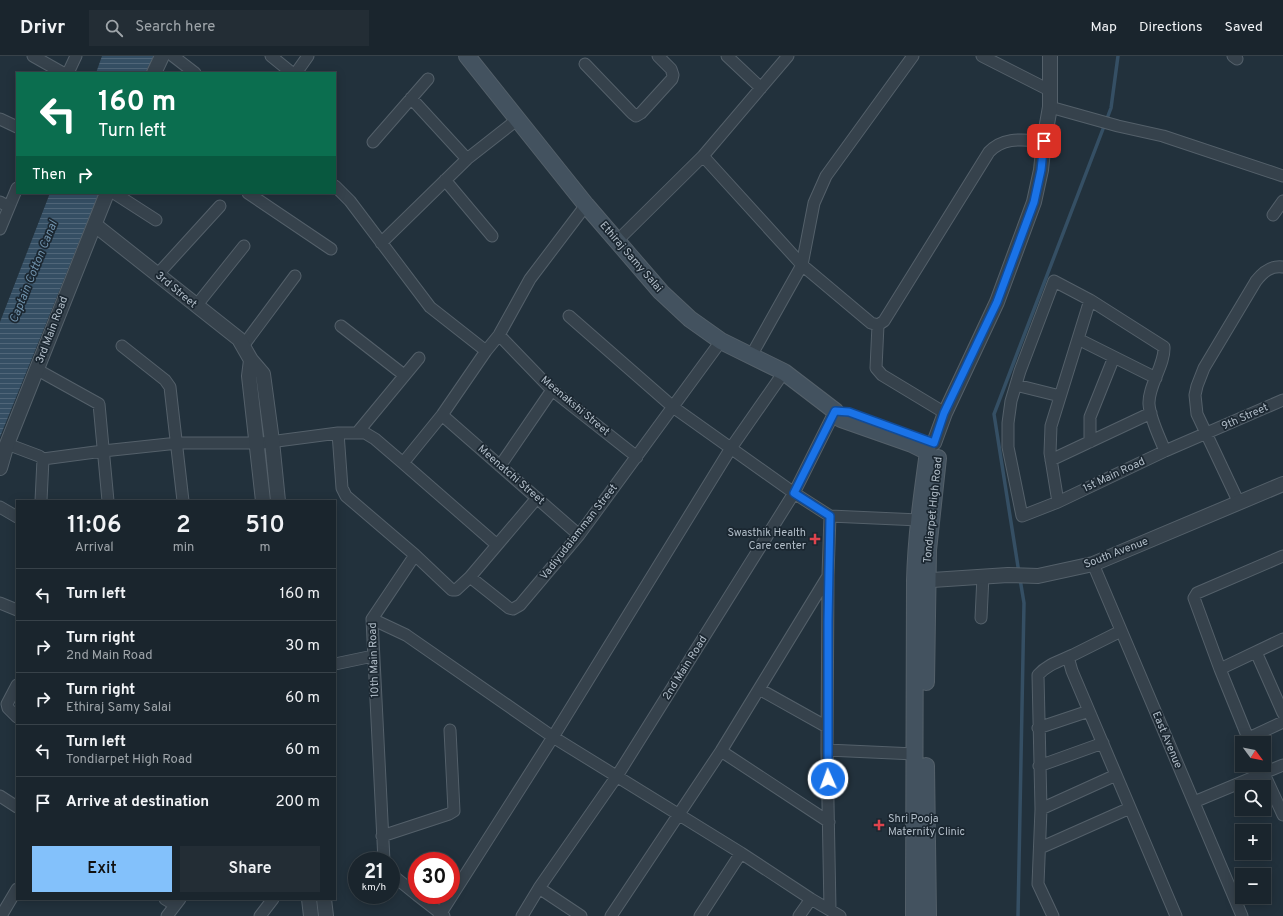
<!DOCTYPE html>
<html lang="en">
<head>
<meta charset="utf-8">
<style>
  :root { --surface:#1a252d; --page:#232d35; --text:#f1f3f6; --muted:#9fa5aa; --line:#384249; --accent:#83c1fb }
  body { margin:0; font-family:Overpass,sans-serif; background:var(--page); color:var(--text); height:100vh; display:flex; flex-direction:column; font-size:15px; white-space:nowrap }
  * { box-sizing:border-box; margin:0 }
  p { font-size:13px; color:var(--muted) }
  .icon { flex:none; width:22px; height:22px; fill:none; stroke:currentColor; stroke-width:2; stroke-linecap:round; stroke-linejoin:round }
  .map { position:relative; flex:1; overflow:hidden }
  .panel { position:absolute; left:16px; top:444px; width:320px; height:400px; display:flex; flex-direction:column; background:var(--surface); border-radius:0px; box-shadow:0 2px 10px #0003,0 0 0 1px var(--line) }
  .panel>* { flex:none }
  .hud { position:absolute; left:16px; top:16px; width:320px; height:122px; border-radius:0px; box-shadow:0 2px 10px #0003,0 0 0 1px var(--line); background:#0b6e4f; color:#fff; overflow:hidden }
  .needle { width:26px; rotate:122deg }
  .buttons { position:absolute; left:1235px; top:680px; display:grid; gap:8px }
  .buttons a { display:grid; place-items:center; width:36px; height:36px; border-radius:0px; background:var(--surface); box-shadow:0 2px 10px #0003,0 0 0 1px var(--line); font-size:20px }
  .speed { position:absolute; left:348px; top:796px; display:flex; gap:8px; font-size:20px; font-weight:700; text-align:center }
  .speed>* { display:grid; place-content:center; width:52px; height:52px; border-radius:50%; background:var(--surface); box-shadow:0 2px 10px #0003,0 0 0 1px var(--line); line-height:1 }
  .speed small { font-size:10px; font-weight:400 }
  .speed .limit { border:6px solid #d22; background:#fff; color:#111 }
  .pin { position:absolute; display:grid; place-items:center; width:34px; height:34px; color:#fff; margin:-17px; border-radius:8px; box-shadow:0 2px 6px #0006 }
  .me { position:absolute; width:44px; margin:-22px; rotate:358deg; stroke-linejoin:round; filter:drop-shadow(0 0 3px #0008) }
  .turn { display:flex; align-items:center; gap:14px; height:84px; padding:0 16px; font-size:18px }
  .turn .icon { width:52px; height:52px; stroke-width:2.5 }
  .turn b { display:block; font-size:28px; line-height:34px }
  .then { display:flex; align-items:center; height:38px; padding:0 16px; background:#0003; gap:8px; font-size:15px }
  .eta { display:flex; justify-content:space-evenly; align-items:center; height:68px; text-align:center }
  .eta b { font-size:24px; font-weight:600; line-height:28px }
  .action { display:flex; gap:8px; margin-top:auto; padding:8px 16px }
  .action a { flex:1; height:46px; border-radius:0px; background:var(--accent); color:#111; font-size:16px; font-weight:600; line-height:46px; text-align:center }
  .action a+a { background:var(--page); color:var(--text) }
  ul { padding:0; list-style:none }
  li { display:flex; align-items:center; gap:12px; height:52px; padding:0 16px; border-top:1px solid var(--line) }
  li div { flex:1 }
  li b { display:block; font-size:15px }
  li em { font-style:normal }
  header { display:flex; align-items:center; gap:24px; box-sizing:border-box; height:56px; padding:0 20px; background:var(--surface); border-bottom:1px solid var(--line) }
  header strong { font-size:19px }
  nav { display:flex; gap:22px; margin-inline-start:auto; font-size:14px }
  .search { width:280px; height:36px; background:var(--page); display:flex; align-items:center; gap:10px; box-sizing:border-box; padding:0 14px; border-radius:0px; color:var(--muted); font-size:15px }
  .map>svg:first-child { display:block }
  .water { fill:url(#water-rules) }
  .lines { fill:none; stroke-linecap:round; stroke-linejoin:round }
  .stream { stroke:#354f64; stroke-width:3.5 }
  .minor-casing { stroke:#54606a; stroke-width:13 }
  .tertiary-casing { stroke:#54606a; stroke-width:16 }
  .secondary-casing { stroke:#54606a; stroke-width:18 }
  .minor { stroke:#36424c; stroke-width:11 }
  .tertiary { stroke:#36424c; stroke-width:14 }
  .secondary { stroke:#43525f; stroke-width:16 }
  .route-casing { stroke:#114b97; stroke-width:10 }
  .route { stroke:#1a73e8; stroke-width:7 }
  .health-dot { fill:#e0444e; stroke:#1b2731; stroke-width:1.5 }
  .labels { text-anchor:middle; dominant-baseline:central; stroke-width:3.5; stroke-linejoin:round; paint-order:stroke }
  .street-label { font-size:11px; fill:#b1bdc8; stroke:#1b2731 }
  .poi-label { font-size:11px; fill:#b1bdc8; stroke:#1b2731; text-anchor:end }
  .water-label { font-size:12px; font-style:italic; fill:#7092ac; stroke:#1b2731 }
</style>
</head>
<body>
<header>
<strong>Drivr</strong>
<div class="search"><svg class="icon" aria-label="search" viewBox="0 0 24 24"><circle cx="10" cy="10" r="6"/><path d="M15 15l6 6"/></svg>Search here</div>
<nav><a>Map</a><a>Directions</a><a>Saved</a></nav>
</header>
<div class="map">
<svg width="1283" height="860" viewBox="0 0 1283 860">
  <defs>
    <pattern id="water-rules" width="6" height="5" patternUnits="userSpaceOnUse"><rect width="6" height="5" fill="#354f64"/><path d="M0 2.5h6" fill="none" stroke="#506679"/></pattern>
  </defs>
  <rect width="100%" height="100%" fill="#22313c"/>
  <path class="water" d="M 102,0 L 154,0 L 147,17 L 96,17 Z
    M 50,137 L 99,137 L 0,381 L 0,266 Z"/>
  <g class="lines">
    <path class="stream" d="M 1019,517 L 994,358 L 1111,52 L 1118,0
      M 1018,860 L 1024,547 L 1020,523"/>
    <defs>
      <path id="minor" d="M 33,0 L 63,17
        M 173,0 L 195,17
        M 271,0 L 292,17
        M 727,0 L 761,32
        M 982,0 L 1049,34
        M 1233,0 L 1237,3
        M 585,8 L 632,57 L 636,60 L 641,57 L 672,23 L 673,19 L 671,13 L 658,0
        M 68,17 L 76,0
        M 296,17 L 308,0
        M 411,42 L 467,103
        M 1050,51 L 1118,70 L 1163,80 L 1283,120
        M 0,63 L 17,71
        M 373,86 L 428,23
        M 703,100 L 802,209 L 871,267 L 878,269 L 884,265 L 989,96 C 1004,80 1024,84 1044,85
        M 445,124 L 492,180
        M 335,130 L 350,145 L 430,251 L 486,295
        M 114,137 L 156,164
        M 248,137 L 331,193
        M 0,146 L 9,151
        M 1273,159 L 1283,145
        M 0,173 L 17,132
        M 617,185 L 703,100 L 788,0
        M 381,187 L 467,103 L 518,63
        M 158,218 L 220,150
        M 196,250 L 244,190
        M 569,260 L 673,351 L 794,437 L 830,460 L 828,519 L 827,694 L 830,853
        M 878,269 L 876,312 L 882,319 L 945,357
        M 341,270 L 404,319
        M 499,279 L 552,334 L 637,401
        M 1078,283 L 1156,322
        M 122,290 L 165,324 L 170,331 L 183,445
        M 243,290 L 295,220
        M 751,300 L 802,209 L 814,147 L 826,120 L 913,0
        M 36,313 L 99,348 L 108,445
        M 1016,329 L 1060,340
        M 442,359 L 579,479
        M 338,377 L 342,432 L 346,440 L 415,499 L 372,563 L 384,805
        M 357,377 L 419,302
        M 1090,386 L 1090,361 L 1114,301
        M 7,388 L 39,400 L 43,403 L 103,395 L 178,387 L 262,387 L 338,377 L 365,377 L 375,383 L 403,407 L 442,359 L 486,295 L 499,279 L 530,223 L 586,149
        M 1165,395 C 1160,382 1150,363 1149,348 C 1148,330 1165,309 1164,291 L 1090,244 L 1054,225 L 1020,315 L 1011,345 L 1008,367 L 1008,391 L 1022,460 L 1058,446 L 1165,395 L 1283,344
        M 1051,404 L 1151,357
        M 403,407 L 497,489
        M 500,410 L 552,334
        M 41,445 L 43,403
        M 1058,446 L 1050,397 L 1051,370 L 1090,244
        M 1239,447 L 1197,358 L 1195,339 L 1197,330 L 1204,312 L 1256,225 C 1263,216 1271,209 1283,211
        M 0,451 L 17,461
        M 830,460 L 919,464
        M 415,499 L 452,534 L 456,534 L 470,521 L 537,442
        M 1093,508 L 1242,860
        M 470,521 L 509,552 L 513,553 L 520,549 L 579,479 L 721,285
        M 0,547 L 17,554
        M 981,562 L 983,520
        M 372,563 L 406,579 L 553,681 L 741,797 L 811,843 L 840,860
        M 1256,596 L 1283,657
        M 1068,601 L 1072,615 L 1176,860
        M 335,608 L 373,600
        M 1220,613 L 1283,583
        M 17,629 L 7,648 L 8,652 L 17,661
        M 759,633 L 827,671
        M 1038,672 L 1089,655
        M 1249,682 L 1283,666
        M 1250,687 L 1220,613 L 1194,542 L 1197,537 L 1283,500
        M 827,694 L 915,698
        M 721,695 L 829,766
        M 1260,709 L 1283,759
        M 1039,710 L 1103,687
        M 0,740 L 17,751
        M 1194,746 L 1283,709
        M 1041,753 L 1116,719
        M 382,780 L 449,758 L 454,755 L 450,674
        M 1040,792 L 1130,752
        M 391,818 L 417,839
        M 539,832 L 581,860
        M 417,839 L 444,860
        M 165,843 L 175,849
        M 1,860 L 17,833
        M 167,860 L 180,843
        M 260,860 L 273,843
        M 439,860 L 553,681 L 731,392 L 784,316
        M 522,860 L 539,832 L 617,720 L 794,437 L 835,355
        M 611,860 L 721,695 L 828,520
        M 700,860 L 741,797
        M 799,860 L 811,843
        M 1053,860 L 1038,828 L 1041,753 L 1038,619 C 1048,608 1060,605 1073,599 C 1089,591 1105,583 1121,575"/>
      <path id="tertiary" d="M 154,17 L 162,0
        M 95,169 L 239,283 L 251,304 L 263,318 L 272,385 L 278,445
        M 251,304 L 249,320 L 263,445
        M 934,387 L 945,357 L 997,246 L 1034,146 L 1041,114 L 1044,85 L 1050,51 L 1050,0
        M 0,412 L 7,388 L 107,137
        M 917,525 L 1008,519 L 1038,520 L 1093,508 L 1283,428
        M 309,843 L 311,860
        M 324,843 L 326,860"/>
      <path id="secondary" d="M 467,0 L 586,149 L 661,236 L 690,263 L 721,285 L 784,316 L 835,355 L 841,363 L 912,388 L 928,396 C 922,439 916,482 915,525 L 914,860
        M 926,626 L 928,494 L 938,402
        M 926,710 L 928,860"/>
    </defs>
    <use href="#minor" class="minor-casing"/>
    <use href="#tertiary" class="tertiary-casing"/>
    <use href="#secondary" class="secondary-casing"/>
    <use href="#minor" class="minor"/>
    <use href="#tertiary" class="tertiary"/>
    <use href="#secondary" class="secondary"/>
  </g>
  <g class="lines">
    <defs>
      <path id="route" d="M 828,723 L 828,565 L 830,460 L 794,437 L 835,355 L 849,356 L 934,387 L 944,357 L 997,246 L 1034,146 L 1041,114 L 1044,85"/>
    </defs>
    <use href="#route" class="route-casing"/>
    <use href="#route" class="route"/>
  </g>
  <g class="health-dot">
    <path d="M813 477h4v4h4v4h-4v4h-4v-4h-4v-4h4z"/>
    <path d="M877 763h4v4h4v4h-4v4h-4v-4h-4v-4h4z"/>
  </g>
  <g class="labels">
    <g class="street-label">
      <text transform="translate(631 201) rotate(49)">Ethiraj Samy Salai</text>
      <text transform="translate(176 234) rotate(40)">3rd Street</text>
      <text transform="translate(52 274) rotate(-69)">3rd Main Road</text>
      <text transform="translate(575 350) rotate(40)">Meenakshi Street</text>
      <text transform="translate(1245 361) rotate(-24)">9th Street</text>
      <text transform="translate(511 419) rotate(41)">Meenatchi Street</text>
      <text transform="translate(1114 419) rotate(-25)">1st Main Road</text>
      <text transform="translate(933 454) rotate(-84)">Tondiarpet High Road</text>
      <text transform="translate(579 476) rotate(-52)">Vadiyudaiamman Street</text>
      <text transform="translate(1116 497) rotate(-21)">South Avenue</text>
      <text transform="translate(374 604) rotate(-92)">10th Main Road</text>
      <text transform="translate(685 612) rotate(-58)">2nd Main Road</text>
      <text transform="translate(1167 684) rotate(67)">East Avenue</text>
    </g>
    <g class="poi-label">
      <text x="806" y="477">Swasthik Health<tspan x="806" dy="13">Care center</tspan></text>
      <text x="888" y="763" text-anchor="start">Shri Pooja<tspan x="888" dy="13">Maternity Clinic</tspan></text>
    </g>
    <g class="water-label">
      <text transform="translate(34 216) rotate(-68)">Captain Cotton Canal</text>
    </g>
  </g>
</svg>
<div class="buttons">
<a><svg class="needle" viewBox="-14 -14 28 28"><path d="M0-13l5 13h-10z" fill="#e53935"/><path d="M0 13l5-13h-10z" fill="#9fa5aa"/></svg></a>
<a><svg class="icon" aria-label="search" viewBox="0 0 24 24"><circle cx="10" cy="10" r="6"/><path d="M15 15l6 6"/></svg></a>
<a>+</a>
<a>−</a>
</div>
<div class="speed"><div>21<small>km/h</small></div><div class="limit">30</div></div>
<div class="pin" style="left:1044px;top:85px;background:#d93025"><svg class="icon" aria-label="arrive" viewBox="0 0 24 24"><path d="M6 21V4h12l-3 4 3 4H6"/></svg></div>
<svg class="me" style="left:828px;top:723px" viewBox="-20 -20 40 40"><circle r="17" fill="#1a73e8" stroke="#fff" stroke-width="3"/><path d="M0-11L8 9 0 5-8 9z" fill="#fff"/></svg>
<div class="hud">
<div class="turn"><svg class="icon" aria-label="left" viewBox="0 0 24 24"><path d="M17 20v-9H6M10 6l-5 5 5 5"/></svg><div><b>160 m</b>Turn left</div></div>
<div class="then">Then<svg class="icon" aria-label="right" viewBox="0 0 24 24"><path d="M7 20v-9h11M14 6l5 5-5 5"/></svg></div>
</div>
<section class="panel">
<div class="eta">
<div><b>11:06</b><p>Arrival</p></div>
<div><b>2</b><p>min</p></div>
<div><b>510</b><p>m</p></div>
</div>
<ul>
<li><svg class="icon" aria-label="left" viewBox="0 0 24 24"><path d="M17 20v-9H6M10 6l-5 5 5 5"/></svg><div><b>Turn left</b></div><em>160 m</em></li>
<li><svg class="icon" aria-label="right" viewBox="0 0 24 24"><path d="M7 20v-9h11M14 6l5 5-5 5"/></svg><div><b>Turn right</b><p>2nd Main Road</p></div><em>30 m</em></li>
<li><svg class="icon" aria-label="right" viewBox="0 0 24 24"><path d="M7 20v-9h11M14 6l5 5-5 5"/></svg><div><b>Turn right</b><p>Ethiraj Samy Salai</p></div><em>60 m</em></li>
<li><svg class="icon" aria-label="left" viewBox="0 0 24 24"><path d="M17 20v-9H6M10 6l-5 5 5 5"/></svg><div><b>Turn left</b><p>Tondiarpet High Road</p></div><em>60 m</em></li>
<li><svg class="icon" aria-label="arrive" viewBox="0 0 24 24"><path d="M6 21V4h12l-3 4 3 4H6"/></svg><div><b>Arrive at destination</b></div><em>200 m</em></li>
</ul>
<div class="action"><a>Exit</a><a>Share</a></div>
</section>
</div>
</body>
</html>
